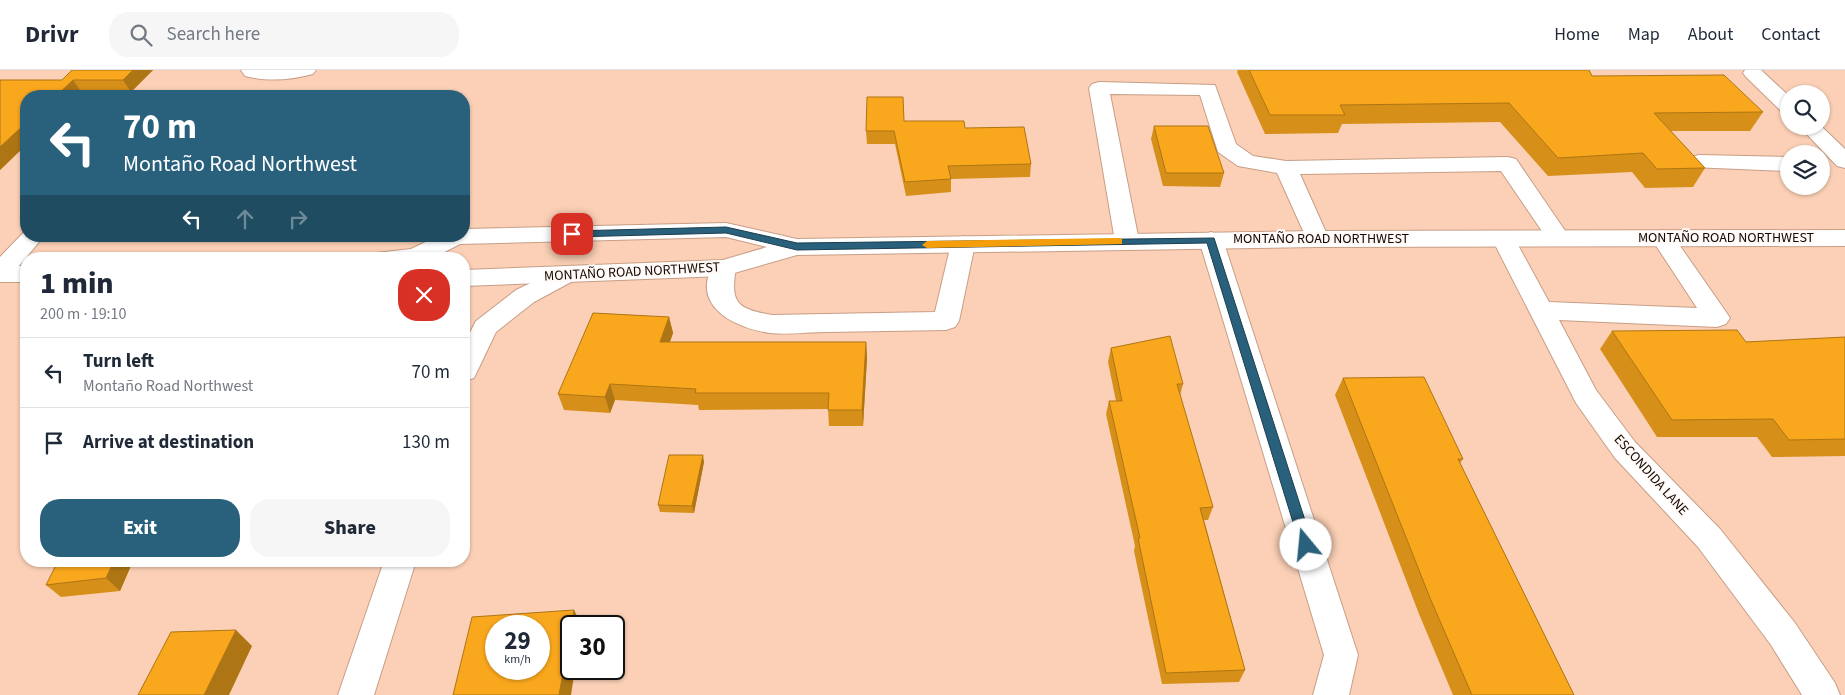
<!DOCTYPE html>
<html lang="en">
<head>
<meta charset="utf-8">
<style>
  :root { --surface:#fff; --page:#f6f6f7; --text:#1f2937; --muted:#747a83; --line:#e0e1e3; --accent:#29607b }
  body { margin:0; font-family:"Source Sans 3",sans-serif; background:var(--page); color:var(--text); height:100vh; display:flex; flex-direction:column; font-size:19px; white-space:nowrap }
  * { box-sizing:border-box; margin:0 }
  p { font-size:16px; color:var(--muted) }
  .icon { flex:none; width:28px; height:28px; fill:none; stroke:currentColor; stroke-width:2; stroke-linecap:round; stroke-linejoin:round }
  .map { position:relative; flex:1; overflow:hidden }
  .side { position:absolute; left:20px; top:182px; width:450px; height:315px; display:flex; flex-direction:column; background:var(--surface); border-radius:20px; box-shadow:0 1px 4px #0004 }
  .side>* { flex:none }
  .hud { position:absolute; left:20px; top:20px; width:450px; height:152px; border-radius:20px; box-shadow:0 1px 4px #0004; background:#29607b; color:#fff; overflow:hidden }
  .buttons { position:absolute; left:1780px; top:15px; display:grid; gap:10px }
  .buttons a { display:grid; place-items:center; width:50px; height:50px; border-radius:50%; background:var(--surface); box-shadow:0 1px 4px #0004; font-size:25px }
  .speed { position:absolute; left:485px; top:545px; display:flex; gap:10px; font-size:25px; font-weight:700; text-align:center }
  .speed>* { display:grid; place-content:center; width:65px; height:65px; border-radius:50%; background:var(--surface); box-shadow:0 1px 4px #0004; line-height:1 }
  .speed small { font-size:12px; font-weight:400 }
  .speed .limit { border:2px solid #111; border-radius:8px; background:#fff; color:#111 }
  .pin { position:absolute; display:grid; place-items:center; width:42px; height:42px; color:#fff; margin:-21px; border-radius:10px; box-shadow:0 2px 8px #0006 }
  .me { position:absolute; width:55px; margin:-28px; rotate:343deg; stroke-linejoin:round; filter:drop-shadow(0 0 4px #0008) }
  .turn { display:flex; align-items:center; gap:18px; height:105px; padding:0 20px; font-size:22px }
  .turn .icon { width:65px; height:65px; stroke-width:2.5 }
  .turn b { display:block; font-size:35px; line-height:42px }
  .lanes { display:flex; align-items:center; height:48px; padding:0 20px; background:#0003; justify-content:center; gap:25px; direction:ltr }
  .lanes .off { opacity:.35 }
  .round { display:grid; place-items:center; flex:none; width:52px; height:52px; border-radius:20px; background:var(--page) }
  .head { display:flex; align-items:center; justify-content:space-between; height:85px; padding:0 20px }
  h1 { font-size:30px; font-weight:800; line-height:38px }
  .button { display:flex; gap:10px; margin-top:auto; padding:10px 20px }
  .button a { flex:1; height:58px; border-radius:20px; background:var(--accent); color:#fff; font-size:20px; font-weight:800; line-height:58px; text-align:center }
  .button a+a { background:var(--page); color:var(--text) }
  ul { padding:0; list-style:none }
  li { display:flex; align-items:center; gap:15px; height:70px; padding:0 20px; border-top:1px solid var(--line) }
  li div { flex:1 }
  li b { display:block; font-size:19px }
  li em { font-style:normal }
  header { display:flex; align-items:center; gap:30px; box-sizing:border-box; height:70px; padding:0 25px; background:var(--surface); border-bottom:1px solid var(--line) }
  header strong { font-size:24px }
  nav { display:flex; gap:28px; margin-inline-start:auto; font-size:18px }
  .search { width:350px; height:45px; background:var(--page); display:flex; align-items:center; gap:12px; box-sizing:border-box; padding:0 18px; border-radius:20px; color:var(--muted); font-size:19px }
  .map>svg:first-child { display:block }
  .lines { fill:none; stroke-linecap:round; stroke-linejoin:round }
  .minor-casing { stroke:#c79e86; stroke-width:2 }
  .major-casing { stroke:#c79e86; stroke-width:2 }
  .minor { fill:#fff; fill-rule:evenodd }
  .major { fill:#fff; fill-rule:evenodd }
  .wall { fill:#d69019 }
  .shaded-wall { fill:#ae7514 }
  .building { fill:#f9a71d; stroke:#ae7514; fill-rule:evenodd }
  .route { fill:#29607b; stroke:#1b3e50 }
  .slow { fill:#f59e0b }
  .labels { text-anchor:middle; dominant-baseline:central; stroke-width:4; stroke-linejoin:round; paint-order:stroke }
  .street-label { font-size:14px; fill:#150802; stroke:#fffaf7 }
</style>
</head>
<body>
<header>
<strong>Drivr</strong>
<div class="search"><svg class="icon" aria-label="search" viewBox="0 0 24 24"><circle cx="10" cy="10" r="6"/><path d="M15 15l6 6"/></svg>Search here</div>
<nav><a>Home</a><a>Map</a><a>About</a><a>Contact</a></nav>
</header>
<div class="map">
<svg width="1845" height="625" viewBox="0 0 1845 625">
  <rect width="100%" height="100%" fill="#fbd0b6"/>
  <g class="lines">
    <defs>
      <path id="minor" d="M 241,0 L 316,0 L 313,4 C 291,10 268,12 245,6 Z
        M 1745,0 L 1761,0 L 1789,26 L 1789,44 L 1782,42 L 1746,7 L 1743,3 Z
        M 1099,12 L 1215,15 L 1236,74 L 1253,86 L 1286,91 L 1508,87 L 1516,89 L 1570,168 L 1566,173 L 1558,176 L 1550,173 L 1501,101 L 1300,104 L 1329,169 L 1325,174 L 1317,177 L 1309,174 L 1277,103 L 1238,96 L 1218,82 L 1200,25 L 1110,24 L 1139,171 L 1135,176 L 1127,179 L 1119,176 L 1115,171 L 1089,18 L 1092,14 Z
        M 1799,56 L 1821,56 L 1845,79 L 1845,98 L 1837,96 Z
        M 1699,85 L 1789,87 L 1789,101 L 1691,97 L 1688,92 L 1691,87 Z
        M 26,160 L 26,166 L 44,166 L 9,208 L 0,210 L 0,187 Z
        M 1663,160 L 1671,163 L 1726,242 L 1730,248 L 1726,254 L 1717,257 L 1559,250 L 1596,320 L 1635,372 L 1720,459 L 1795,553 L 1835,613 L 1840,625 L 1802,625 L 1771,575 L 1698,477 L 1615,388 L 1576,333 L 1492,169 L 1496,164 L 1504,161 L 1512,164 L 1549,232 L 1697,238 L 1651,168 L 1655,163 Z
        M 1211,162 L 1219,165 L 1223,170 L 1358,585 L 1349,625 L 1313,625 L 1324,585 L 1199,170 L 1203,165 Z
        M 963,166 L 971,169 L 975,174 L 959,251 L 955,257 L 946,260 C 906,261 867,261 827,262 C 809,262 789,265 770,263 C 734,258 688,235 715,192 L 724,190 L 733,192 L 736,198 C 730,233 737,239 772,245 L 935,242 L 951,174 L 955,169 Z
        M 564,197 L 573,199 L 576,205 L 573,211 L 534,232 L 496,262 L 474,308 L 464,311 L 464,274 L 476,251 L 516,220 Z
        M 384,491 L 416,491 L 374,625 L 338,625 Z"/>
      <path id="major" d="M 726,153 L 797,169 L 1317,161 L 1845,160 L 1845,176 L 1317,177 L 797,185 L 724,206 L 464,216 L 464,200 L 723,190 L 767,177 L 726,167 L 460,174 L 431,189 L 373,189 L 376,183 L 411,179 L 438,166 L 464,166 L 464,159 Z
        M 0,196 L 26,196 L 26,212 L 0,212 Z"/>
    </defs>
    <use href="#minor" class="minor-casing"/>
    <use href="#major" class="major-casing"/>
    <use href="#minor" class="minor"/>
    <use href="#major" class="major"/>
  </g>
  <path class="wall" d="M 72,0 L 153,0 L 131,22 L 82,23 L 78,26 L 26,26 L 26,75 L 0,100 L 0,10 L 62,10 Z
    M 1238,0 L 1589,0 L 1592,6 L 1763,42 L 1750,61 L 1671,61 L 1705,98 L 1693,117 L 1645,118 L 1632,102 L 1548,106 L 1500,52 L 1342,54 L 1338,63 L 1265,64 L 1237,2 Z
    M 1154,56 L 1224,103 L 1220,117 L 1163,116 L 1151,69 Z
    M 965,58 L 1031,94 L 1030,107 L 951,109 L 951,122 L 906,126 L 895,74 L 867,74 L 866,61 Z
    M 669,247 L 673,263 L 670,272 L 866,272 L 867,288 L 863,356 L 829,356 L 828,339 L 699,340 L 698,335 L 615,330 L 610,343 L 564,340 L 558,324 Z
    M 1612,261 L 1746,272 L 1845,267 L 1845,386 L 1772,387 L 1757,367 L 1657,367 L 1600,279 Z
    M 1111,278 L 1183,314 L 1180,325 L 1213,437 L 1208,450 L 1204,450 L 1245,600 L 1239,612 L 1162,614 L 1134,481 L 1135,476 L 1106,344 L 1109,331 L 1116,331 L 1108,292 Z
    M 1343,308 L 1463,389 L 1460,393 L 1574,625 L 1453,625 L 1419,544 L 1335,325 Z
    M 704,392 L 694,443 L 660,442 L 658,435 Z
    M 133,491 L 120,521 L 61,527 L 46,515 Z"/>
  <path class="shaded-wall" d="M 133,0 L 153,0 L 131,22 L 123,10 Z
    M 73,10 L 82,23 L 78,26 L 56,26 Z
    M 26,53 L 26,75 L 0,100 L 0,77 Z
    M 669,247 L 673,263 L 664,288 L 660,272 Z
    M 866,272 L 867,288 L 863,356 L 862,340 Z
    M 610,314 L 615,330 L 610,343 L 605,327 Z
    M 703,385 L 704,392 L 694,443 L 692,436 Z
    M 114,491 L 133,491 L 120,521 L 106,508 Z
    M 574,540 L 582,556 L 571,556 Z
    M 571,556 L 571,599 L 575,599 L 571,625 L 559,625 Z
    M 236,560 L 252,576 L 229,625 L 204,625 Z"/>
  <path class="building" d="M 72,0 L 133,0 L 123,10 L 73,10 L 56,26 L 26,26 L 26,53 L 0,77 L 0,10 L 62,10 Z
    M 1249,0 L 1589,0 L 1592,6 L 1724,5 L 1763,42 L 1654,43 L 1705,98 L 1657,99 L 1643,83 L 1558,88 L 1509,33 L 1340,35 L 1345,45 L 1270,45 Z
    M 867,27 L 903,27 L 904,51 L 964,51 L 965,58 L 1024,57 L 1031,94 L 948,96 L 951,109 L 905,112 L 894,61 L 866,61 Z
    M 1154,56 L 1208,56 L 1224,103 L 1166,103 Z
    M 593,243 L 669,247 L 660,272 L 866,272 L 862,340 L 828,340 L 829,323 L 695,323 L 696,319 L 610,314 L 605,327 L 558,324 Z
    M 1737,260 L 1746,272 L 1845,267 L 1845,369 L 1789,370 L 1773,349 L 1672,350 L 1612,261 Z
    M 1170,266 L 1183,314 L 1177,314 L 1213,437 L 1200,438 L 1245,600 L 1166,603 L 1138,468 L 1140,468 L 1109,331 L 1122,331 L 1111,278 Z
    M 1424,307 L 1463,389 L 1458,389 L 1574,625 L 1472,625 L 1430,528 L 1343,308 Z
    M 669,385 L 703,385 L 692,436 L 658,435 Z
    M 58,491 L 114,491 L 106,508 L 46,515 Z
    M 574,540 L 559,625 L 453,625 L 472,547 ZM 496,556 L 539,556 L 539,599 L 496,599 Z
    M 236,560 L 204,625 L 138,625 L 171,562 Z"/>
  <path class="route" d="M 726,157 L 797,173 L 1214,168 L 1313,475 L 1311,479 L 1306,481 L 1300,475 L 1207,173 L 797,180 L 726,163 L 572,167 L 567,164 L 572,161 Z"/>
  <path class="slow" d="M 1119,168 L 1122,169 L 1122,174 L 927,178 L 922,175 L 927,171 Z"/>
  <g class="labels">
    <g class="street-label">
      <text x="1726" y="168">MONTAÑO ROAD NORTHWEST</text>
      <text x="1321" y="169">MONTAÑO ROAD NORTHWEST</text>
      <text transform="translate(632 202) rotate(-3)">MONTAÑO ROAD NORTHWEST</text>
      <text transform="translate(1651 405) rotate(48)">ESCONDIDA LANE</text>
    </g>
  </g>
</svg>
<div class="buttons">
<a><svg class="icon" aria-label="search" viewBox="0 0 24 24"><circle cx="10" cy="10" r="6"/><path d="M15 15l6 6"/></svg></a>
<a><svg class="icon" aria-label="layers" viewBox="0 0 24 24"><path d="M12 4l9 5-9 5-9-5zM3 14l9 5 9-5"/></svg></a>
</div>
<div class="speed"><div>29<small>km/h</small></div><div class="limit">30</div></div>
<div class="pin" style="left:572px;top:164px;background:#d93025"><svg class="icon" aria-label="arrive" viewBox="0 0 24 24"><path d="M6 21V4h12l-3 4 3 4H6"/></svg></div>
<svg class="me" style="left:1306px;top:475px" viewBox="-20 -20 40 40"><circle r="19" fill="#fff"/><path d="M0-13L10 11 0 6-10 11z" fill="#29607b"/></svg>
<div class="hud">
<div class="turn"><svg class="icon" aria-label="left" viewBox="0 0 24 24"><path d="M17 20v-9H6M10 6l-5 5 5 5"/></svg><div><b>70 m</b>Montaño Road Northwest</div></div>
<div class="lanes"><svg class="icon" aria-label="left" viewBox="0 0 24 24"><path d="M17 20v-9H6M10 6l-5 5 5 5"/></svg><svg class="icon off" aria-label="ahead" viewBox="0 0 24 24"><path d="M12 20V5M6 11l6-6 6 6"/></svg><svg class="icon off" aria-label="right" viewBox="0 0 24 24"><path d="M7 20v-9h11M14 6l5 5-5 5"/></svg></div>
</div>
<section class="side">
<div class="head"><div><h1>1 min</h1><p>200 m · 19:10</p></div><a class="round" style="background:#d93025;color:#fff"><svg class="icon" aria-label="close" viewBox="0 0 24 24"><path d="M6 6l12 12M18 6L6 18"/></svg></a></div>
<ul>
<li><svg class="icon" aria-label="left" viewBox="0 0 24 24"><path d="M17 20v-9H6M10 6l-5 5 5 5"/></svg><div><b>Turn left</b><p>Montaño Road Northwest</p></div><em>70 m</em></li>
<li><svg class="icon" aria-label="arrive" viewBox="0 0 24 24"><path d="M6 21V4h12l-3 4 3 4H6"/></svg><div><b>Arrive at destination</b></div><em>130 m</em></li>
</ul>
<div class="button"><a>Exit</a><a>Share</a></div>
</section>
</div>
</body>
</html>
